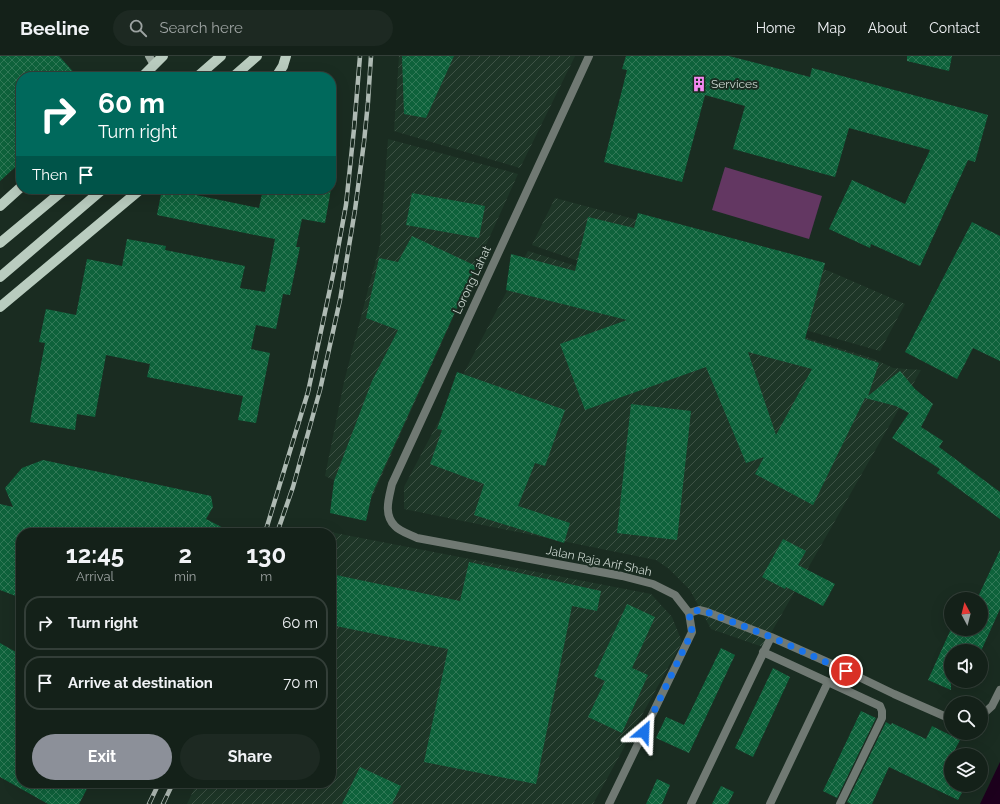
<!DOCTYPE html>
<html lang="en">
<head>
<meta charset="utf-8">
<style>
  :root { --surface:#142119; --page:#1d2922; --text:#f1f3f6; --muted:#9da3a2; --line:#333e38; --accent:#8c9099 }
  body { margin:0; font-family:Raleway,sans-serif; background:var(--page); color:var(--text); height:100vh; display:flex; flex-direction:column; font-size:15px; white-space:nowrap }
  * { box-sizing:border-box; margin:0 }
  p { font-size:13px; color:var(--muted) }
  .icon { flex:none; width:22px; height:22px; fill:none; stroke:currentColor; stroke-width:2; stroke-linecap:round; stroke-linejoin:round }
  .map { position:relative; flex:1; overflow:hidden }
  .panel { position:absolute; left:16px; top:472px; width:320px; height:260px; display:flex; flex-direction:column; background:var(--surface); border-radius:16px; box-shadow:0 4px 16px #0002,0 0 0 1px var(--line) }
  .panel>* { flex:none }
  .guide { position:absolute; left:16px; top:16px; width:320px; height:122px; border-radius:16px; box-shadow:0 4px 16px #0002,0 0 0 1px var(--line); background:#00695c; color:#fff; overflow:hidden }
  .needle { width:26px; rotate:353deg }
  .fabs { position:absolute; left:944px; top:536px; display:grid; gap:8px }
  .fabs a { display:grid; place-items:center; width:44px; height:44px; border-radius:50%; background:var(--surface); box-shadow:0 4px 16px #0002,0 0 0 1px var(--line); font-size:20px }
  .pin { position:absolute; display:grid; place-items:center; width:34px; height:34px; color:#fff; margin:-17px; border:2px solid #fff; border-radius:50%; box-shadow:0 1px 4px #0007 }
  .me { position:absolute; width:44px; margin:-22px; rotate:26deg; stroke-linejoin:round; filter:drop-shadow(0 0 3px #0008) }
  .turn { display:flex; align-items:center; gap:14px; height:84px; padding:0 16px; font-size:18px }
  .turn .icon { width:52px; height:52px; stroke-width:2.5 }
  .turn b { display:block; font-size:28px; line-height:34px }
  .then { display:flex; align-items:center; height:38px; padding:0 16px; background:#0003; gap:8px; font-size:15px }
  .eta { display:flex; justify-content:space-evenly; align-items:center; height:68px; text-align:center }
  .eta b { font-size:24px; font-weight:700; line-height:28px }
  .cta { display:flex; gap:8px; margin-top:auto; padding:8px 16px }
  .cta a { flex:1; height:46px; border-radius:24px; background:var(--accent); color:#fff; font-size:16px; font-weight:700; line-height:46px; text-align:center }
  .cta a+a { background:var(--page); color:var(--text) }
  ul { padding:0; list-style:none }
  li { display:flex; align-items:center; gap:12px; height:54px; margin:0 8px 6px; padding:0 8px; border:2px solid var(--line); border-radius:16px }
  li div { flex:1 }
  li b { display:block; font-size:15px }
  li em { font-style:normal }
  header { display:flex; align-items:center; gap:24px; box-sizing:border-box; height:56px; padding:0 20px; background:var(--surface); border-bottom:1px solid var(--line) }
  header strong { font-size:19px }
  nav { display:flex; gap:22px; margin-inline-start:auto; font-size:14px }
  .search { width:280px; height:36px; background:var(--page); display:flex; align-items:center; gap:10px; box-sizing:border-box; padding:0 14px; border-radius:22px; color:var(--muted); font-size:15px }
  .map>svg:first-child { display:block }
  .industrial { fill:url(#industrial-furrows) }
  .green { fill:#633762 }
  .water { fill:#1d001d }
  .building { fill:url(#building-cross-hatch); fill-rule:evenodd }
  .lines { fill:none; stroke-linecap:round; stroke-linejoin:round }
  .minor { stroke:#707973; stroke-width:8 }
  .tertiary { stroke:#707973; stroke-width:8 }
  .secondary { stroke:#99a89e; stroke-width:8 }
  .primary { stroke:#b9ccbf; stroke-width:10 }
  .rail-casing { stroke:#aebab3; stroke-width:4.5 }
  .rail { stroke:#1a2c21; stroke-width:3; stroke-dasharray:9; stroke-linecap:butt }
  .route { stroke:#1a73e8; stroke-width:7; stroke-dasharray:0 12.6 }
  .labels { text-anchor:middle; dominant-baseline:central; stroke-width:4; stroke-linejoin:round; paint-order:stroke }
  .poi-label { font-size:12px; fill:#ccd7d0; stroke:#1a2c21; text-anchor:start }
  .street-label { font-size:12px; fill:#ccd7d0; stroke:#1a2c21 }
</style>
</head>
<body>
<header>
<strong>Beeline</strong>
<div class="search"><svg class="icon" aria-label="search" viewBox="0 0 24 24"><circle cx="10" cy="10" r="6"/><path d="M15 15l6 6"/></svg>Search here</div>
<nav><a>Home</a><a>Map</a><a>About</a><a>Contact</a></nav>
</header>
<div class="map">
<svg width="1000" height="748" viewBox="0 0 1000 748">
  <defs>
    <pattern id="industrial-furrows" width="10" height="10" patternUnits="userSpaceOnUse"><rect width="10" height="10" fill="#1e3627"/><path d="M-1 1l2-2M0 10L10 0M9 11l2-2" fill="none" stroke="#3e5245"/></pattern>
    <pattern id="building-cross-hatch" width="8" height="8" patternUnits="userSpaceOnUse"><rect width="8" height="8" fill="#0e623b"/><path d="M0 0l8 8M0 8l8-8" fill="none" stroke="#307856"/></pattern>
  </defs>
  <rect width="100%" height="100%" fill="#1a2c21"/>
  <path class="industrial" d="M 399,0 L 575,0 L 520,112 L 394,75 Z
    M 388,83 L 518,118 L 372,441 L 325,420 L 344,326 L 380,188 Z
    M 555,142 L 829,215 L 905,248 L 880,295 L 663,234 L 532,189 Z
    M 528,195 L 874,303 L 893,312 L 921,314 L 763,591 L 711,573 L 690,534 L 669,513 L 656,504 L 404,453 L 404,431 Z
    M 304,471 L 651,538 L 672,561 L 682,586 L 593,748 L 187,748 L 197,727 L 331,727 L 331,477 L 302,477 Z"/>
  <path class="green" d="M 725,111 L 822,140 L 809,183 L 712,154 Z"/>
  <path class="water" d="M 1000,706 L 1000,748 L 980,748 Z"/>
  <path class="building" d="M 0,0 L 59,0 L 78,21 L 21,21 L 21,106 L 0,125 Z
    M 402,0 L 454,0 L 426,62 L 404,58 Z
    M 626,0 L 729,0 L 810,21 L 812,12 L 988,59 L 975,106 L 968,104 L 920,210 L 871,188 L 870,192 L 829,173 L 852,124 L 905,148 L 930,94 L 849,72 L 835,121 L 733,93 L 745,50 L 705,39 L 682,126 L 604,106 L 627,14 L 622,13 Z
    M 907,0 L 952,0 L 949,15 L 907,5 Z
    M 162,133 L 167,133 L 259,152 L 263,133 L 270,133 L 286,136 L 287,133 L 331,133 L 325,167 L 302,163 L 296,191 L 300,191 L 290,239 L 283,238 L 276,273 L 256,269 L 251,293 L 270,297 L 256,367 L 238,364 L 243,340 L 147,321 L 150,308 L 106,299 L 95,361 L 77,358 L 75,374 L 30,366 L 45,287 L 39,286 L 46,253 L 76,259 L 87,203 L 122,210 L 127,183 L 166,190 L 165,194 L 245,210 L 240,232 L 265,236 L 275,183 L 157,159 Z
    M 412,137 L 485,150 L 479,182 L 406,169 Z
    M 638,157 L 825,207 L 805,283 L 879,307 L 868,340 L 900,315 L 915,333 L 933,348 L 921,371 L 943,385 L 939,391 L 1000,436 L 1000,463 L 937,417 L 940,413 L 892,382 L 909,357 L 896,350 L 865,342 L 813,449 L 755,418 L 764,401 L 746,407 L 706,311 L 585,354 L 560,288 L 627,264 L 506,234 L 511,198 L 575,215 L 588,161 L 634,172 ZM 748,296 L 812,313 L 776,379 Z
    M 972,166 L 1000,180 L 1000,305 L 973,292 L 957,323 L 905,296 Z
    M 412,180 L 476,210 L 372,438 L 366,465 L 330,457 L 334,425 L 372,325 L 398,274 L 366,262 L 379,202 L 398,206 Z
    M 457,316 L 565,354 L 545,410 L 535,407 L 518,450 L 570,467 L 564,487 L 474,459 L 484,428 L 430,408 L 442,374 L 437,373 Z
    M 631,348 L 691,355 L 677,484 L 617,477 Z
    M 43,404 L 211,440 L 213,451 L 206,463 L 233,477 L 21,477 L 21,542 L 0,534 L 0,448 L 13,451 L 5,432 L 22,412 Z
    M 783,483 L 806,495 L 798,509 L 835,528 L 823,550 L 786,531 L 785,533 L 762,521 Z
    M 1000,494 L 1000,553 L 981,595 L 951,595 L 951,634 L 928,624 L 951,573 L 981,573 L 981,543 L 977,543 Z
    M 469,506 L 601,535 L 597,555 L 572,550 L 536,728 L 424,706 L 448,593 L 331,569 L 331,518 L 460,545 Z
    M 627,548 L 655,561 L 632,612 L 648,619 L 622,677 L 588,661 L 605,625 L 594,620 Z
    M 0,587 L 21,599 L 21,727 L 90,727 L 79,748 L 48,748 L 0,721 Z
    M 721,592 L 735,599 L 689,697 L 656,682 L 666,661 L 684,669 Z
    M 773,612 L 790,621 L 753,701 L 735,692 Z
    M 861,655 L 876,662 L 837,742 L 823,735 Z
    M 886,666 L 891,669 L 892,667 L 926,683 L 932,670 L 960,684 L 952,699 L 951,699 L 951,729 L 966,729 L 958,744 L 889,711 L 872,748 L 851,748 L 847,746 Z
    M 360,711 L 401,730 L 392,748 L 342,748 Z
    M 657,723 L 670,729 L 662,748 L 646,748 Z
    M 721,730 L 734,736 L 728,748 L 712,748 Z"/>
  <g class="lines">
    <path class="minor" d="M 689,557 L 699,554 L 707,556 L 771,581 L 834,609 L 894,638 L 951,663
      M 763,596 L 880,650 L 882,655 L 882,662 L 840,748
      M 981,660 L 992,650 L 1000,634
      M 691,748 L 771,581
      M 770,748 L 828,626"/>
    <path class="tertiary" d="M 589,0 L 392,428 C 389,442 383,458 395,470 C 399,475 411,479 417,482 L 622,520 L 653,528 L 675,539 L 689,557 L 692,576 L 609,748"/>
    <path class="secondary" d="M 149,0 L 154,9"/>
    <path class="primary" d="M 142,21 L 163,0
      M 197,21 L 221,0
      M 233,21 L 257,0
      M 276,21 L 283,10 L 286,0
      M 0,150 L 21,131
      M 0,187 L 65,133
      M 0,221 L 103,133
      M 0,251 L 141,133"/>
    <defs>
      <path id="rail" d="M 265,477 L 308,336 L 334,214 L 346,149 L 354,73 L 360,0
        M 277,477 L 293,431 L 320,334 L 340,244 L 355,154 L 364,86 L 368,46 L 371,0
        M 149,748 L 159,727
        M 163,748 L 173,727"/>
    </defs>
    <use href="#rail" class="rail-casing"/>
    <use href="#rail" class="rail"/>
  </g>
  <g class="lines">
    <path class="route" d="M 644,676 L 692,576 L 689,557 L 699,554 L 707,556 L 771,581 L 846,615"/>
  </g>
  <defs>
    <symbol id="building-bare" viewBox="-9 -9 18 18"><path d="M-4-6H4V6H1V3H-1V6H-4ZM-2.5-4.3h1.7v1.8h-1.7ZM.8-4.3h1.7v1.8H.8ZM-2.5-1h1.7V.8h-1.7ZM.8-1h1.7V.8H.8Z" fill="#f489f1" stroke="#1a2c21" stroke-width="2.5" paint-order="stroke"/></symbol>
  </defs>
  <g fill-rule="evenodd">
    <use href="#building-bare" x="688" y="17" width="22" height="22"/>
  </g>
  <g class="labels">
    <g class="poi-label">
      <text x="711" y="28">Services</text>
    </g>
    <g class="street-label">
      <text transform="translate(472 224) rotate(-65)">Lorong Lahat</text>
      <text transform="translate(599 505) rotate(12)">Jalan Raja Arif Shah</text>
    </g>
  </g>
</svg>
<div class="fabs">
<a><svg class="needle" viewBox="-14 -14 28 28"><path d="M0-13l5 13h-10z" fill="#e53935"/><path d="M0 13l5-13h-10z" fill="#9da3a2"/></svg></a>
<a><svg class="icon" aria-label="sound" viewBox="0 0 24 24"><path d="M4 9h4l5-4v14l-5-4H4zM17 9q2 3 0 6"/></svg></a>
<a><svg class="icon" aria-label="search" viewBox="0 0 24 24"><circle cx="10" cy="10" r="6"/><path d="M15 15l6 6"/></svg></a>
<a><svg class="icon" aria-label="layers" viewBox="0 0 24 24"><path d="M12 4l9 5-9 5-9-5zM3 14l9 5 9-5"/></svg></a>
</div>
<div class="pin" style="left:846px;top:615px;background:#d93025"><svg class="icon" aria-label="arrive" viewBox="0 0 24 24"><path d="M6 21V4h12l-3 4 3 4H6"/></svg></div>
<svg class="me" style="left:644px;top:676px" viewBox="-20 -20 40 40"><path d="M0-17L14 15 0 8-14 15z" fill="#1a73e8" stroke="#fff" stroke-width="4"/></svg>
<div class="guide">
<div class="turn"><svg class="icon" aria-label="right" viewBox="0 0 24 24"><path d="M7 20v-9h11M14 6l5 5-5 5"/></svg><div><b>60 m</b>Turn right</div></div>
<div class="then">Then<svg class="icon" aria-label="arrive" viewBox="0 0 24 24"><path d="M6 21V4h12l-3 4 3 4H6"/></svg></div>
</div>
<section class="panel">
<div class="eta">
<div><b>12:45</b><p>Arrival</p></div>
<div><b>2</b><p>min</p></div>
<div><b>130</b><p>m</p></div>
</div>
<ul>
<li><svg class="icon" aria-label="right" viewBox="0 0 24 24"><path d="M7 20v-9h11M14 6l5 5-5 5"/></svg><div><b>Turn right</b></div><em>60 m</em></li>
<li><svg class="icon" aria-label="arrive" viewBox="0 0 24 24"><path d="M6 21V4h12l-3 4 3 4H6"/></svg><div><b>Arrive at destination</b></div><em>70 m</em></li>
</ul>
<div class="cta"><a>Exit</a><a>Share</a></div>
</section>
</div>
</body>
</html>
